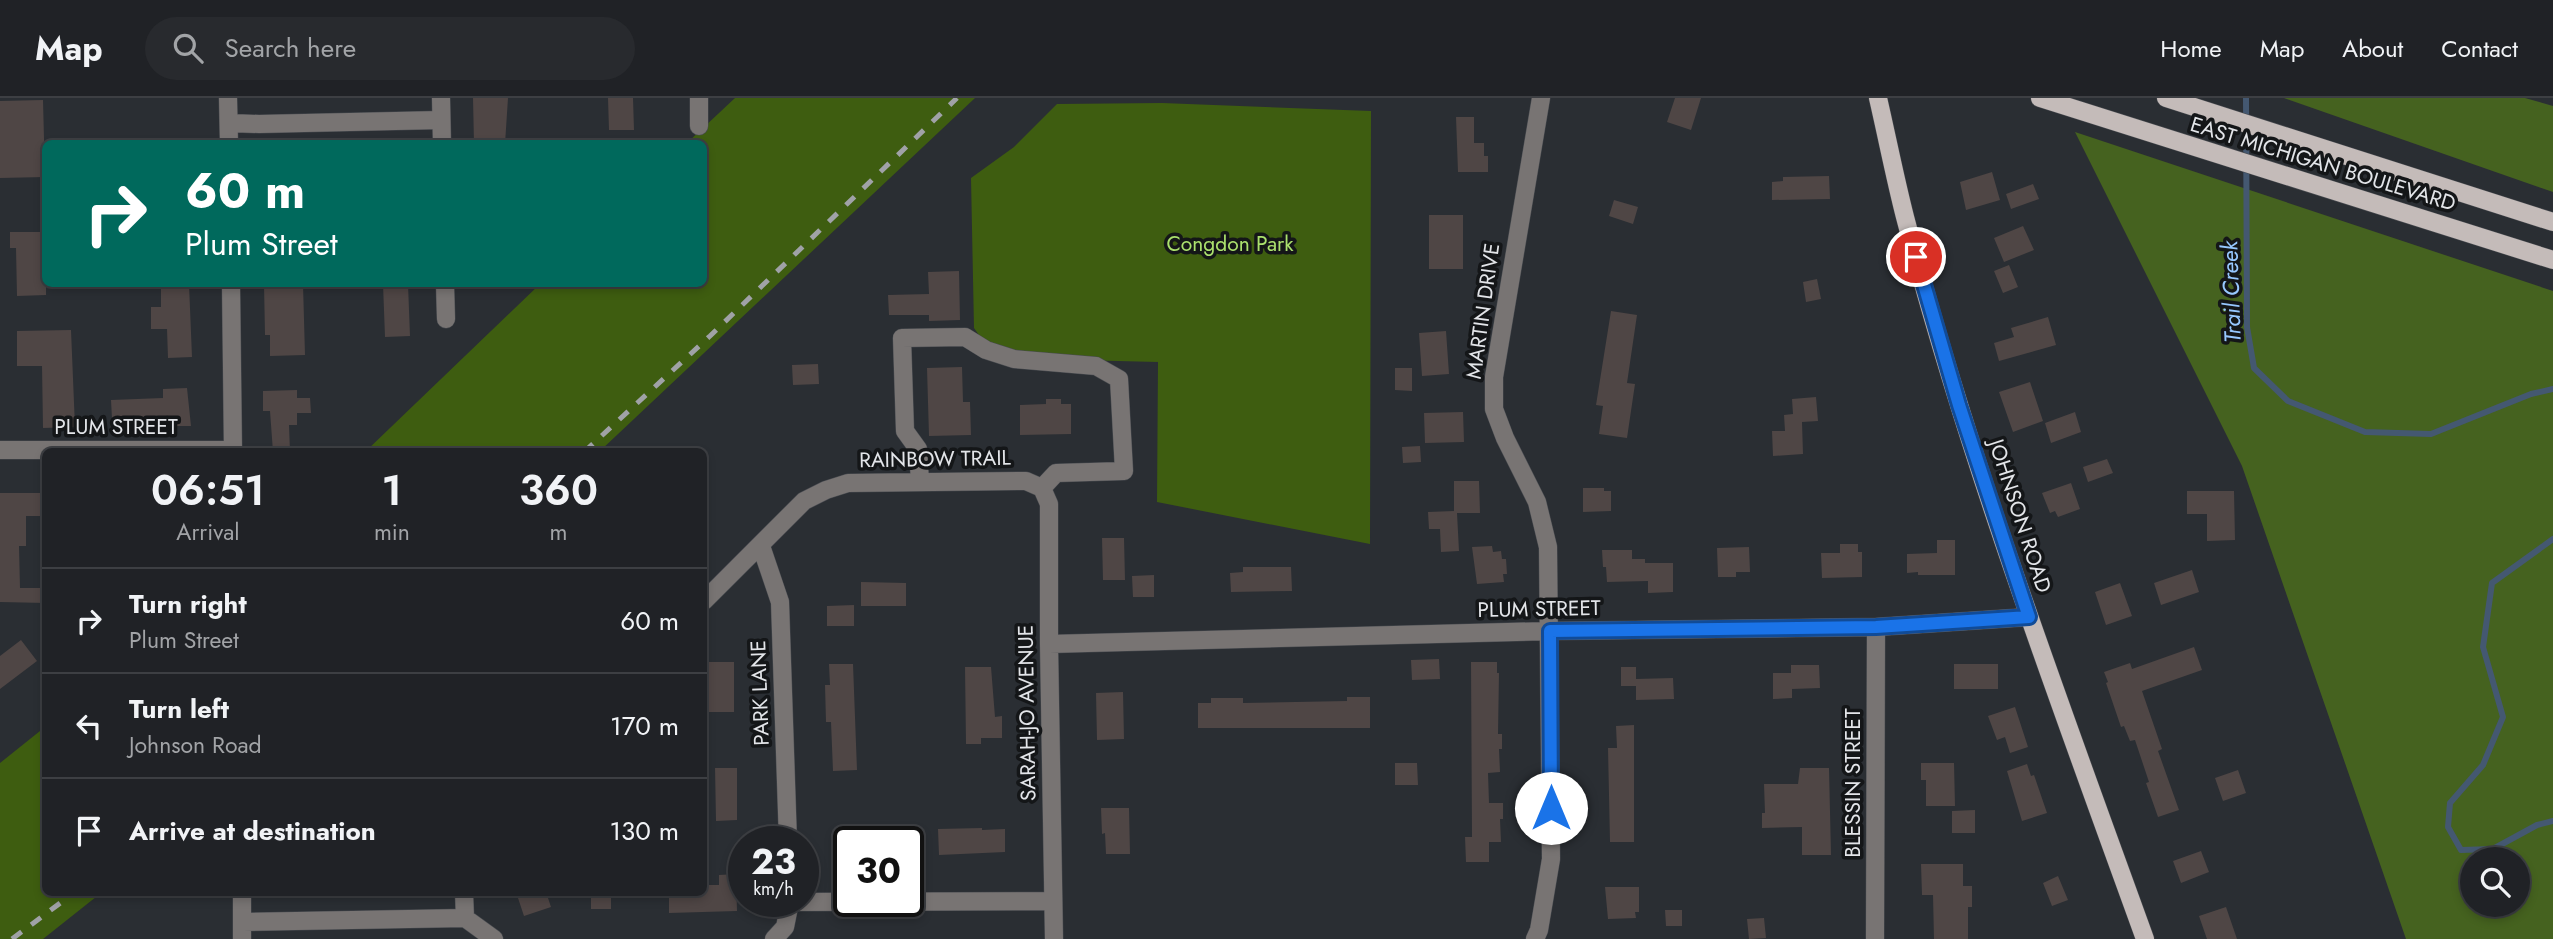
<!DOCTYPE html>
<html lang="en">
<head>
<meta charset="utf-8">
<style>
  :root { --surface:#202226; --page:#282a2e; --text:#f1f3f6; --muted:#a2a4a7; --line:#3d3f43 }
  body { margin:0; font-family:Jost,sans-serif; background:var(--page); color:var(--text); height:100vh; display:flex; flex-direction:column; font-size:26px; white-space:nowrap }
  * { box-sizing:border-box; margin:0 }
  p { font-size:23px; color:var(--muted) }
  .icon { flex:none; width:38px; height:38px; fill:none; stroke:currentColor; stroke-width:2; stroke-linecap:round; stroke-linejoin:round }
  .map { position:relative; flex:1; overflow:hidden }
  .panel { position:absolute; left:42px; top:350px; width:665px; height:448px; display:flex; flex-direction:column; background:var(--surface); border-radius:10px; box-shadow:0 4px 10px #0003,0 0 0 2px var(--line) }
  .panel>* { flex:none }
  .guide { position:absolute; left:42px; top:42px; width:665px; height:147px; border-radius:10px; box-shadow:0 4px 10px #0003,0 0 0 2px var(--line); background:#00695c; color:#fff; overflow:hidden }
  .fabs { position:absolute; left:2460px; top:749px; display:grid; gap:14px }
  .fabs a { display:grid; place-items:center; width:70px; height:70px; border-radius:50%; background:var(--surface); box-shadow:0 4px 10px #0003,0 0 0 2px var(--line); font-size:35px }
  .speed { position:absolute; left:728px; top:728px; display:flex; gap:14px; font-size:35px; font-weight:700; text-align:center }
  .speed>* { display:grid; place-content:center; width:91px; height:91px; border-radius:50%; background:var(--surface); box-shadow:0 4px 10px #0003,0 0 0 2px var(--line); line-height:1 }
  .speed small { font-size:18px; font-weight:400 }
  .speed .limit { border:4px solid #111; border-radius:10px; background:#fff; color:#111 }
  .pin { position:absolute; display:grid; place-items:center; width:60px; height:60px; color:#fff; margin:-30px; border:4px solid #fff; border-radius:50%; box-shadow:0 2px 7px #0007 }
  .me { position:absolute; width:77px; margin:-38px; rotate:0deg; stroke-linejoin:round; filter:drop-shadow(0 0 5px #0008) }
  .turn { display:flex; align-items:center; gap:24px; height:147px; padding:0 28px; font-size:32px }
  .turn .icon { width:91px; height:91px; stroke-width:2.5 }
  .turn b { display:block; font-size:49px; line-height:60px }
  .eta { display:flex; justify-content:space-evenly; align-items:center; height:119px; text-align:center }
  .eta b { font-size:42px; font-weight:600; line-height:49px }
  ul { padding:0; list-style:none }
  li { display:flex; align-items:center; gap:21px; height:105px; padding:0 28px; border-top:2px solid var(--line) }
  li div { flex:1 }
  li b { display:block; font-size:26px }
  li em { font-style:normal }
  header { display:flex; align-items:center; gap:42px; box-sizing:border-box; height:98px; padding:0 35px; background:var(--surface); border-bottom:2px solid var(--line) }
  header strong { font-size:33px }
  nav { display:flex; gap:38px; margin-inline-start:auto; font-size:24px }
  .search { width:490px; height:63px; background:var(--page); display:flex; align-items:center; gap:18px; box-sizing:border-box; padding:0 24px; border-radius:38px; color:var(--muted); font-size:26px }
  .map>svg:first-child { display:block }
  .green { fill:#3e5d10 }
  .forest { fill:#45621f; fill-rule:evenodd }
  .lines { fill:none; stroke-linecap:round; stroke-linejoin:round }
  .stream { stroke:#445871; stroke-width:6 }
  .building { fill:#4f4645 }
  .minor-casing { stroke:#484b50; stroke-width:19 }
  .major-casing { stroke:#484b50; stroke-width:19 }
  .minor { stroke:#787473; stroke-width:18 }
  .major { stroke:#c4bbb9; stroke-width:18 }
  .rail { stroke:#a0a2a7; stroke-width:5; stroke-dasharray:12 12; stroke-linecap:butt }
  .route-casing { stroke:#114b97; stroke-width:18 }
  .route { stroke:#1a73e8; stroke-width:12 }
  .labels { text-anchor:middle; dominant-baseline:central; stroke-width:7; stroke-linejoin:round; paint-order:stroke }
  .street-label { font-size:21px; fill:#e3e5e9; stroke:#141618 }
  .park-label { font-size:21px; fill:#abe16e; stroke:#141618 }
  .water-label { font-size:23px; font-style:italic; fill:#97c8ff; stroke:#141618 }
</style>
</head>
<body>
<header>
<strong>Map</strong>
<div class="search"><svg class="icon" aria-label="search" viewBox="0 0 24 24"><circle cx="10" cy="10" r="6"/><path d="M15 15l6 6"/></svg>Search here</div>
<nav><a>Home</a><a>Map</a><a>About</a><a>Contact</a></nav>
</header>
<div class="map">
<svg width="2553" height="841" viewBox="0 0 2553 841">
  <rect width="100%" height="100%" fill="#2a2e33"/>
  <path class="green" d="M 735,0 L 975,0 L 600,353 L 365,354 L 540,186 L 704,186 L 704,46 L 687,45 Z
    M 1162,5 L 1371,13 L 1370,446 L 1157,404 L 1158,264 L 995,260 L 974,230 L 971,80 L 1014,49 L 1057,6 Z
    M 45,629 L 46,794 L 101,795 L 43,841 L 0,841 L 0,665 Z"/>
  <path class="forest" d="M 2284,0 L 2525,0 L 2553,8 L 2553,94 Z
    M 2075,34 L 2553,193 L 2553,841 L 2406,841 L 2242,368 ZM 2473,761 L 2518,761 L 2518,807 L 2473,807 Z"/>
  <g class="lines">
    <path class="stream" d="M 2246,0 L 2247,229 L 2254,270 L 2288,303 L 2365,334 L 2431,336 L 2531,296 L 2553,291
      M 2553,441 L 2492,485 L 2483,549 L 2503,619 L 2483,667 L 2450,705 L 2448,729 L 2461,752 L 2493,751 L 2537,727 L 2553,723"/>
  </g>
  <path class="building" d="M 473,0 L 508,0 L 505,46 L 474,46 Z
    M 608,0 L 633,0 L 634,32 L 609,32 Z
    M 1675,0 L 1701,0 L 1691,32 L 1667,24 Z
    M 43,2 L 45,79 L 0,80 L 0,3 Z
    M 1456,19 L 1474,19 L 1474,45 L 1484,45 L 1484,58 L 1488,58 L 1488,74 L 1458,74 Z
    M 1992,74 L 2000,102 L 1966,112 L 1960,84 Z
    M 1829,78 L 1830,101 L 1772,102 L 1772,84 L 1783,83 L 1783,79 Z
    M 2033,86 L 2039,101 L 2011,111 L 2006,96 Z
    M 1614,102 L 1638,109 L 1633,126 L 1609,118 Z
    M 1429,117 L 1463,117 L 1463,171 L 1429,171 Z
    M 2023,128 L 2034,152 L 2004,164 L 1994,140 Z
    M 10,134 L 46,134 L 46,197 L 17,198 L 16,150 L 10,150 Z
    M 2009,167 L 2018,189 L 2003,195 L 1994,173 Z
    M 959,173 L 960,222 L 929,223 L 929,217 L 889,217 L 888,197 L 929,196 L 928,174 Z
    M 1817,181 L 1821,201 L 1806,204 L 1803,184 Z
    M 161,186 L 189,186 L 192,259 L 168,260 L 167,231 L 151,231 L 151,209 L 161,209 Z
    M 264,186 L 303,186 L 305,257 L 270,258 L 270,237 L 265,237 Z
    M 383,186 L 408,186 L 410,238 L 385,239 Z
    M 1611,213 L 1637,217 L 1627,285 L 1635,286 L 1627,340 L 1599,336 L 1603,308 L 1596,307 Z
    M 2048,219 L 2056,247 L 1999,263 L 1994,245 L 2014,239 L 2011,230 Z
    M 71,232 L 75,329 L 43,330 L 42,268 L 17,268 L 17,233 Z
    M 1446,233 L 1449,276 L 1422,278 L 1419,235 Z
    M 818,266 L 819,286 L 793,287 L 792,267 Z
    M 962,269 L 963,304 L 970,304 L 971,337 L 929,338 L 927,270 Z
    M 1395,270 L 1412,270 L 1412,293 L 1395,292 Z
    M 2030,284 L 2043,323 L 2013,334 L 1999,294 Z
    M 187,290 L 191,328 L 170,328 L 170,319 L 112,321 L 111,302 L 163,300 L 163,291 Z
    M 297,292 L 297,300 L 310,300 L 311,315 L 297,315 L 297,327 L 289,327 L 290,354 L 273,354 L 270,313 L 263,313 L 263,293 Z
    M 1816,299 L 1818,323 L 1802,324 L 1803,356 L 1773,358 L 1772,333 L 1785,333 L 1784,317 L 1793,316 L 1792,301 Z
    M 1046,301 L 1061,301 L 1061,306 L 1071,306 L 1071,336 L 1020,337 L 1020,307 L 1046,306 Z
    M 1463,314 L 1464,344 L 1425,345 L 1424,315 Z
    M 2075,314 L 2081,334 L 2051,345 L 2045,325 Z
    M 1420,348 L 1421,364 L 1403,365 L 1402,349 Z
    M 2107,361 L 2113,375 L 2088,384 L 2083,369 Z
    M 1454,383 L 1479,383 L 1480,415 L 1457,415 L 1459,453 L 1441,454 L 1440,431 L 1429,431 L 1428,414 L 1454,413 Z
    M 2071,385 L 2080,411 L 2058,419 L 2055,413 L 2050,415 L 2042,395 Z
    M 1583,390 L 1604,390 L 1604,393 L 1611,393 L 1611,413 L 1583,414 Z
    M 2187,393 L 2234,393 L 2235,442 L 2207,443 L 2207,416 L 2187,416 Z
    M 0,395 L 42,395 L 42,418 L 26,418 L 26,448 L 19,448 L 20,490 L 46,490 L 46,505 L 0,504 Z
    M 1102,440 L 1124,440 L 1125,482 L 1103,482 Z
    M 1937,442 L 1955,442 L 1955,477 L 1918,477 L 1918,474 L 1907,475 L 1907,456 L 1937,455 Z
    M 1840,446 L 1858,446 L 1858,454 L 1862,454 L 1862,479 L 1822,480 L 1821,455 L 1840,455 Z
    M 1492,448 L 1493,454 L 1501,453 L 1502,461 L 1506,461 L 1507,476 L 1503,476 L 1504,484 L 1477,486 L 1472,449 Z
    M 1749,449 L 1750,474 L 1736,474 L 1736,479 L 1718,479 L 1717,450 Z
    M 1602,452 L 1632,452 L 1632,461 L 1645,461 L 1645,465 L 1673,465 L 1673,494 L 1648,495 L 1648,483 L 1607,484 L 1606,469 L 1603,469 Z
    M 1243,469 L 1291,469 L 1292,493 L 1231,494 L 1230,475 L 1243,474 Z
    M 2192,472 L 2199,494 L 2161,507 L 2154,485 Z
    M 1154,477 L 1154,499 L 1133,499 L 1132,478 Z
    M 861,484 L 906,485 L 906,508 L 861,508 Z
    M 2120,485 L 2132,518 L 2106,527 L 2095,494 Z
    M 854,507 L 854,528 L 827,528 L 827,508 Z
    M 21,542 L 37,563 L 0,591 L 0,558 Z
    M 2194,549 L 2202,572 L 2142,593 L 2162,651 L 2158,653 L 2179,712 L 2158,719 L 2146,685 L 2149,684 L 2135,642 L 2130,643 L 2124,628 L 2121,629 L 2106,585 L 2108,584 L 2104,574 L 2130,565 L 2132,571 Z
    M 1439,561 L 1440,581 L 1412,582 L 1411,562 Z
    M 704,564 L 734,564 L 734,614 L 704,614 Z
    M 1471,564 L 1497,564 L 1497,575 L 1499,575 L 1498,636 L 1502,636 L 1502,651 L 1499,651 L 1500,674 L 1488,675 L 1489,705 L 1503,705 L 1503,721 L 1500,721 L 1501,744 L 1489,744 L 1489,764 L 1466,764 L 1465,739 L 1472,739 Z
    M 829,566 L 853,566 L 857,672 L 833,673 L 831,624 L 826,624 L 825,587 L 830,587 Z
    M 1954,566 L 1998,566 L 1998,591 L 1954,591 Z
    M 1791,567 L 1819,567 L 1820,590 L 1792,591 L 1792,600 L 1773,601 L 1773,575 L 1791,575 Z
    M 965,569 L 991,569 L 995,619 L 1002,618 L 1002,640 L 981,640 L 981,646 L 966,646 Z
    M 1621,569 L 1636,569 L 1636,581 L 1673,580 L 1674,601 L 1636,602 L 1636,588 L 1621,588 Z
    M 1123,594 L 1124,641 L 1097,642 L 1096,595 Z
    M 1347,599 L 1370,599 L 1370,630 L 1198,630 L 1198,605 L 1211,605 L 1211,600 L 1243,600 L 1243,605 L 1347,603 Z
    M 2015,609 L 2028,649 L 2010,655 L 2005,639 L 1997,642 L 1988,618 Z
    M 1634,627 L 1634,744 L 1610,744 L 1608,650 L 1617,650 L 1616,628 Z
    M 1395,665 L 1417,665 L 1418,687 L 1395,687 Z
    M 1921,665 L 1954,665 L 1955,708 L 1926,708 L 1926,682 L 1921,682 Z
    M 2027,666 L 2031,678 L 2034,677 L 2047,715 L 2022,723 L 2007,673 Z
    M 715,670 L 737,670 L 737,722 L 716,723 Z
    M 1800,670 L 1829,670 L 1831,757 L 1802,757 L 1802,729 L 1762,730 L 1762,715 L 1765,715 L 1764,686 L 1798,686 Z
    M 2238,672 L 2246,695 L 2223,703 L 2215,680 Z
    M 1101,710 L 1129,710 L 1130,756 L 1106,756 L 1105,735 L 1102,736 Z
    M 1975,712 L 1975,735 L 1952,735 L 1952,713 Z
    M 982,730 L 982,732 L 1005,731 L 1005,754 L 939,757 L 938,731 Z
    M 831,736 L 849,736 L 849,757 L 831,757 Z
    M 2201,753 L 2209,774 L 2181,785 L 2173,763 Z
    M 1921,766 L 1963,766 L 1963,788 L 1972,788 L 1972,809 L 1968,809 L 1968,841 L 1934,841 L 1933,797 L 1922,797 Z
    M 736,776 L 737,813 L 669,815 L 669,794 L 704,794 L 704,787 L 719,787 L 719,777 Z
    M 2058,778 L 2068,802 L 2052,808 L 2043,785 Z
    M 1605,789 L 1639,789 L 1639,814 L 1635,814 L 1636,820 L 1608,821 Z
    M 516,794 L 546,794 L 551,809 L 524,818 Z
    M 591,794 L 611,794 L 611,811 L 591,811 Z
    M 2226,809 L 2237,841 L 2207,841 L 2199,818 Z
    M 1665,812 L 1682,812 L 1682,828 L 1666,828 Z
    M 1764,820 L 1766,840 L 1749,841 L 1747,821 Z"/>
  <g class="lines">
    <defs>
      <path id="minor" d="M 228,0 L 229,46
        M 441,0 L 442,46
        M 699,0 L 699,28
        M 229,25 L 259,26 L 441,22
        M 231,186 L 233,354
        M 445,186 L 446,221
        M 0,352 L 233,352
        M 920,384 L 918,351 L 905,333 L 902,240 L 965,239 L 986,252 L 1014,261 L 1096,268 L 1119,281 L 1124,373 L 1056,375 L 1042,390
        M 1042,390 L 1049,406 L 1049,546 L 1054,841
        M 761,448 L 780,504 L 788,744
        M 704,503 L 804,403 L 826,392 L 848,385 L 1026,383 L 1042,390
        M 1049,546 L 1550,533 L 1876,529 L 2029,519
        M 242,794 L 242,841
        M 464,794 L 465,820
        M 465,820 L 494,841
        M 243,824 L 465,820
        M 774,841 L 785,829 L 790,804 L 1053,803
        M 1535,841 L 1539,832 L 1551,761 L 1548,449 L 1537,404 L 1505,340 L 1494,311 L 1494,279 L 1541,0
        M 1875,841 L 1876,529"/>
      <path id="major" d="M 1878,0 C 1887,39 1895,80 1905,119 C 1969,364 2059,603 2145,841
        M 2040,0 L 2553,162
        M 2166,0 L 2553,124"/>
    </defs>
    <use href="#minor" class="minor-casing"/>
    <use href="#major" class="major-casing"/>
    <use href="#minor" class="minor"/>
    <use href="#major" class="major"/>
    <path class="rail" d="M 584,354 L 710,238 L 957,0
      M 12,841 L 75,794"/>
  </g>
  <g class="lines">
    <defs>
      <path id="route" d="M 1551,710 L 1550,533 L 1876,529 L 2029,519 L 1959,307 L 1916,159"/>
    </defs>
    <use href="#route" class="route-casing"/>
    <use href="#route" class="route"/>
  </g>
  <g class="labels">
    <g class="street-label">
      <text transform="translate(2323 66) rotate(17)">EAST MICHIGAN BOULEVARD</text>
      <text transform="translate(1483 213) rotate(-82)">MARTIN DRIVE</text>
      <text x="116" y="329">PLUM STREET</text>
      <text transform="translate(935 361) rotate(-1)">RAINBOW TRAIL</text>
      <text transform="translate(2020 418) rotate(72)">JOHNSON ROAD</text>
      <text transform="translate(1539 511) rotate(-1)">PLUM STREET</text>
      <text transform="translate(760 595) rotate(-92)">PARK LANE</text>
      <text transform="translate(1027 615) rotate(-91)">SARAH-JO AVENUE</text>
      <text transform="translate(1853 685) rotate(-90)">BLESSIN STREET</text>
    </g>
    <g class="park-label">
      <text x="1230" y="146">Congdon Park</text>
    </g>
    <g class="water-label">
      <text transform="translate(2231 194) rotate(-92)">Trail Creek</text>
    </g>
  </g>
</svg>
<div class="fabs">
<a><svg class="icon" aria-label="search" viewBox="0 0 24 24"><circle cx="10" cy="10" r="6"/><path d="M15 15l6 6"/></svg></a>
</div>
<div class="speed"><div>23<small>km/h</small></div><div class="limit">30</div></div>
<div class="pin" style="left:1916px;top:159px;background:#d93025"><svg class="icon" aria-label="arrive" viewBox="0 0 24 24"><path d="M6 21V4h12l-3 4 3 4H6"/></svg></div>
<svg class="me" style="left:1551px;top:710px" viewBox="-20 -20 40 40"><circle r="19" fill="#fff"/><path d="M0-13L10 11 0 6-10 11z" fill="#1a73e8"/></svg>
<div class="guide">
<div class="turn"><svg class="icon" aria-label="right" viewBox="0 0 24 24"><path d="M7 20v-9h11M14 6l5 5-5 5"/></svg><div><b>60 m</b>Plum Street</div></div>
</div>
<section class="panel">
<div class="eta">
<div><b>06:51</b><p>Arrival</p></div>
<div><b>1</b><p>min</p></div>
<div><b>360</b><p>m</p></div>
</div>
<ul>
<li><svg class="icon" aria-label="right" viewBox="0 0 24 24"><path d="M7 20v-9h11M14 6l5 5-5 5"/></svg><div><b>Turn right</b><p>Plum Street</p></div><em>60 m</em></li>
<li><svg class="icon" aria-label="left" viewBox="0 0 24 24"><path d="M17 20v-9H6M10 6l-5 5 5 5"/></svg><div><b>Turn left</b><p>Johnson Road</p></div><em>170 m</em></li>
<li><svg class="icon" aria-label="arrive" viewBox="0 0 24 24"><path d="M6 21V4h12l-3 4 3 4H6"/></svg><div><b>Arrive at destination</b></div><em>130 m</em></li>
</ul>
</section>
</div>
</body>
</html>
